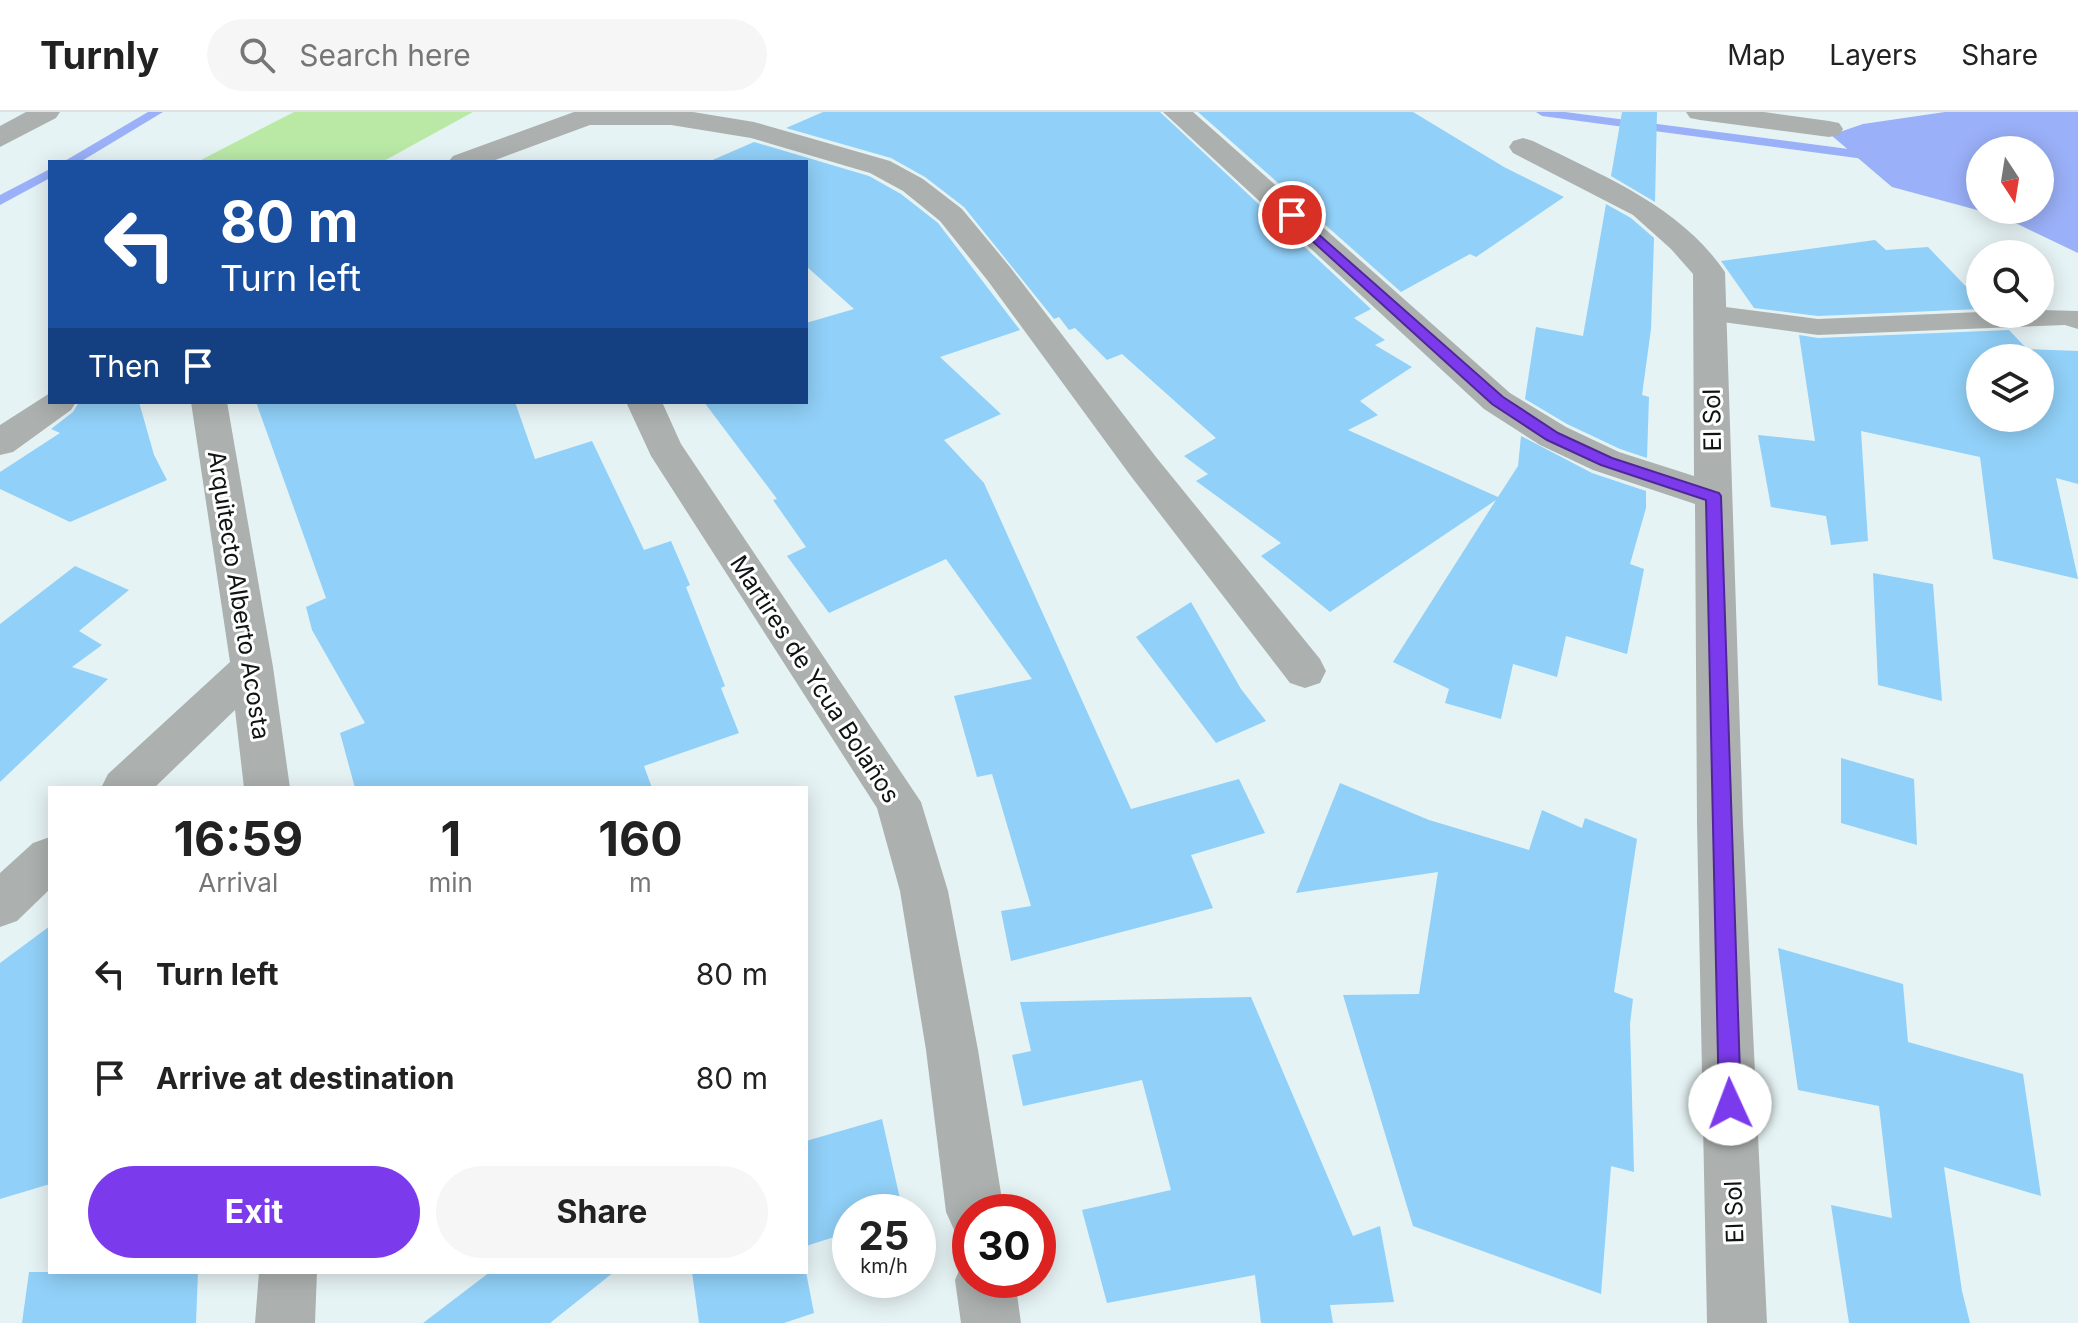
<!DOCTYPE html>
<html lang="en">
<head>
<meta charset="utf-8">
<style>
  :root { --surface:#fff; --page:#f6f6f6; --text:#222; --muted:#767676; --line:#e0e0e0; --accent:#7c3aed }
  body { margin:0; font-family:Inter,sans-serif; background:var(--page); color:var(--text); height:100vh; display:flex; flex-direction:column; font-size:30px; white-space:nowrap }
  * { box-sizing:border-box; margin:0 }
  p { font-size:26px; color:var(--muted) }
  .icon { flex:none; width:44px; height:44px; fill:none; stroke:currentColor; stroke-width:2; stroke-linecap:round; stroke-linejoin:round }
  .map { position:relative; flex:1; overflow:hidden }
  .sheet { position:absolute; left:48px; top:674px; width:760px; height:488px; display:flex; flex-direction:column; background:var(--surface); border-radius:0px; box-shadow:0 4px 20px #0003 }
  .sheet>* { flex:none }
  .banner { position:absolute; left:48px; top:48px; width:760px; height:244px; border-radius:0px; box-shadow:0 4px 20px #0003; background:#1a4fa0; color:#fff; overflow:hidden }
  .needle { width:52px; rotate:168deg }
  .controls { position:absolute; left:1966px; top:24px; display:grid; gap:16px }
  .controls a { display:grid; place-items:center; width:88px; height:88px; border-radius:50%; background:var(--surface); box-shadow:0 4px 20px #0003; font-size:40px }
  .speed { position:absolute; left:832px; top:1082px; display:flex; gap:16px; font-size:40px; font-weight:700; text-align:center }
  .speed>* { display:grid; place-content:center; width:104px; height:104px; border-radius:50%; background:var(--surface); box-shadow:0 4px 20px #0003; line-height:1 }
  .speed small { font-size:20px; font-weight:400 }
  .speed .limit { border:12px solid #d22; background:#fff; color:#111 }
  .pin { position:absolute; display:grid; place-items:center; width:68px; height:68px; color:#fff; margin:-34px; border:4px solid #fff; border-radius:50%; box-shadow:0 2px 8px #0007 }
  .me { position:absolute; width:88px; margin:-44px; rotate:358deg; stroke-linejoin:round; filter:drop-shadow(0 0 6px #0008) }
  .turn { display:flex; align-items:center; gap:28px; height:168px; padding:0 40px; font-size:36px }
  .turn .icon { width:104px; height:104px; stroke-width:2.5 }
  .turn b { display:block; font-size:56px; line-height:68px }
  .then { display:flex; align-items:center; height:76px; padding:0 40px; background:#0003; gap:16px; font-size:30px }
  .eta { display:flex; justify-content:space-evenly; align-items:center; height:136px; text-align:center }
  .eta b { font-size:48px; font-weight:700; line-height:56px }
  .primary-button { display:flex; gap:16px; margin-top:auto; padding:16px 40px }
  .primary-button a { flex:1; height:92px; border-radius:48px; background:var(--accent); color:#fff; font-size:32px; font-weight:700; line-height:92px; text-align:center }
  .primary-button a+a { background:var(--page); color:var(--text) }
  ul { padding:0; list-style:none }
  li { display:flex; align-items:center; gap:24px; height:104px; padding:0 40px }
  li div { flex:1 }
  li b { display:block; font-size:30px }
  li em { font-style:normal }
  header { display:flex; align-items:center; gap:48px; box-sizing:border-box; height:112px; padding:0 40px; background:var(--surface); border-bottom:2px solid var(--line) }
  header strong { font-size:38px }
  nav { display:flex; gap:44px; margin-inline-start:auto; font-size:28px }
  .search { width:560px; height:72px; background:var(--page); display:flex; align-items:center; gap:20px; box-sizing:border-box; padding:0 28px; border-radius:44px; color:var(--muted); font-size:30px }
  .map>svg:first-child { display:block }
  .green { fill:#bae9a6 }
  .water { fill:#9ab0f8; fill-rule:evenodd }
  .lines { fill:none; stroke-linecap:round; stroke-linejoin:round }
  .stream { fill:#9ab0f8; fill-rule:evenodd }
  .building { fill:#91d0f8; fill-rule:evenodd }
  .service { fill:#acb1af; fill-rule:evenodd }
  .minor { fill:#acb1af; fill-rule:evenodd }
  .route { fill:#7c3aed; stroke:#51269a; stroke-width:2 }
  .labels { text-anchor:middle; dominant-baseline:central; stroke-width:6; stroke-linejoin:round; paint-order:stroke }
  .street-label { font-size:24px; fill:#0f1314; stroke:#fff }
</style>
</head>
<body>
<header>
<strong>Turnly</strong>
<div class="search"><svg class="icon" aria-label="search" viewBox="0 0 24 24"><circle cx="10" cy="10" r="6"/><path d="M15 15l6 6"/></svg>Search here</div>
<nav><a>Map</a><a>Layers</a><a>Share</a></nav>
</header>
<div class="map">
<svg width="2078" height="1211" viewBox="0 0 2078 1211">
  <rect width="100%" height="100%" fill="#e6f3f4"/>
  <path class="green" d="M 294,0 L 473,0 L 382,50 L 197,50 Z"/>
  <path class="water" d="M 1945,0 L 2078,0 L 2078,141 L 2003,105 L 1892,75 L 1831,23 L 1863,12 ZM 1980,38 L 2040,38 L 2040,98 L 1980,98 Z"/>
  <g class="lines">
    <path class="stream" d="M 148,0 L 163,0 L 80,50 L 63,50 Z
      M 1536,0 L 1565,0 L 1879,41 L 1886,45 L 1879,49 L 1542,4 Z
      M 50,57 L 50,66 L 0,93 L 0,83 Z"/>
  </g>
  <path class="building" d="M 823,0 L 1160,0 L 1371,197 L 1354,206 L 1385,228 L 1375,233 L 1412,255 L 1360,289 L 1378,303 L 1348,318 L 1498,385 L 1518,354 L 1521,324 L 1592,361 L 1646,379 L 1646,396 L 1630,452 L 1644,457 L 1627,542 L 1566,524 L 1557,565 L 1513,552 L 1501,607 L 1445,591 L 1449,577 L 1393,550 L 1496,388 L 1330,500 L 1261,444 L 1281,431 L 1196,369 L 1208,362 L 1184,344 L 1216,326 L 1122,242 L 1107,248 L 1075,216 L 1069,218 L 1059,205 L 1054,207 L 964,95 L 925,65 L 891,46 L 786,16 Z
    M 1198,0 L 1413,0 L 1504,55 L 1564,85 L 1476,145 L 1470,142 L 1401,180 Z
    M 1622,0 L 1657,0 L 1655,90 L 1611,64 Z
    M 754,30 L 869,64 L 901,82 L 938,111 L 1020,218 L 940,245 L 1001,302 L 944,328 L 984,371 L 1131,697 L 1239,667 L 1265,721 L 1191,743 L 1213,796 L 1011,849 L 1001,799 L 1031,794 L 992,662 L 977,665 L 954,584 L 1032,567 L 946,447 L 829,501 L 787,444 L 806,435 L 773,388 L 777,387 L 704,290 L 806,290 L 806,211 L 854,197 L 806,154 L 806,50 L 708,50 Z
    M 1606,92 L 1631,106 L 1654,126 L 1651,217 L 1642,283 L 1649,285 L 1647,346 L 1620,337 L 1567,312 L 1525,287 L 1536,215 L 1583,224 Z
    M 1875,128 L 1886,138 L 1928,135 L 1980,189 L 1980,197 L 1818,204 L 1754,196 L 1721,149 Z
    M 2009,218 L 2027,237 L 2078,239 L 2078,372 L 2056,366 L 2078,467 L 1993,447 L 1980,345 L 1861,319 L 1868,429 L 1831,433 L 1826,404 L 1771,395 L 1758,323 L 1815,329 L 1799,223 L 1818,226 ZM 1980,246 L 2040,246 L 2040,306 L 1980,306 Z
    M 79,290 L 139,290 L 154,343 L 167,368 L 70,410 L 0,377 L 0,360 L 60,321 L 51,317 L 73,300 Z
    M 256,290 L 515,290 L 535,347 L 592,329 L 644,438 L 671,429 L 690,473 L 686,475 L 725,574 L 721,576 L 739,621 L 644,654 L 652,676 L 355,676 L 340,621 L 365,611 L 312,518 L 306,495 L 326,486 Z
    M 75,454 L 129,478 L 79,519 L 102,533 L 72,555 L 108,567 L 0,670 L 0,512 Z
    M 1873,461 L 1933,472 L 1942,589 L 1878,573 Z
    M 1191,490 L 1241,577 L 1266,609 L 1216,631 L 1136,525 Z
    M 1841,646 L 1914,667 L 1917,733 L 1841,711 Z
    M 1340,671 L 1429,708 L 1529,738 L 1542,698 L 1582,716 L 1585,706 L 1637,727 L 1614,880 L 1633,887 L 1630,912 L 1634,1060 L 1611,1054 L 1601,1182 L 1413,1114 L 1343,883 L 1419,882 L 1438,760 L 1296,781 Z
    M 50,814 L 50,1072 L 0,1087 L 0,851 Z
    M 1778,836 L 1903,872 L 1908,930 L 2023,962 L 2041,1084 L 1944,1055 L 1962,1179 L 1970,1211 L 1849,1211 L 1831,1093 L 1892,1106 L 1879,994 L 1798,978 Z
    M 1251,885 L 1353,1124 L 1380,1114 L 1394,1190 L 1330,1193 L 1333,1211 L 1261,1211 L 1255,1163 L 1107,1191 L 1082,1098 L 1171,1078 L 1142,968 L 1023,994 L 1012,943 L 1031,939 L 1020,890 Z
    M 882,1007 L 903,1100 L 850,1100 L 850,1120 L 806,1134 L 806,1029 Z
    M 29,1160 L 198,1160 L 196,1211 L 22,1211 Z
    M 490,1160 L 614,1160 L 550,1211 L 423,1211 Z
    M 692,1160 L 806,1160 L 814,1201 L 784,1211 L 699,1211 Z"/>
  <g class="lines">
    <path class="service" d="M 1710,193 L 1818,207 L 1980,200 L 2040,202 L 2040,198 L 2078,199 L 2078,217 L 2065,213 L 1818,223 L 1700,207 L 1696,201 L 1700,195 Z"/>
    <path class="minor" d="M 26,0 L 60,0 L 56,6 L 0,35 L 0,14 Z
      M 574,0 L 693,0 L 754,10 L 890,49 L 923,67 L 962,97 L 1010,155 L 1156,345 L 1320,547 L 1326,559 L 1320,571 L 1305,576 L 1290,571 L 1130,363 L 988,169 L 940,109 L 903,79 L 870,61 L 751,26 L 671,13 L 590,13 L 490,50 L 448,50 L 453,44 Z
      M 1163,0 L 1193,0 L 1510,281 L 1566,315 L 1619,340 L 1694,364 L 1693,162 L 1671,137 L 1633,103 L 1513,41 L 1509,35 L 1513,29 L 1523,26 L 1533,29 C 1603,64 1679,93 1725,160 L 1743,711 L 1767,1211 L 1707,1211 L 1697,711 L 1695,392 L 1593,358 L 1540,333 L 1484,297 Z
      M 1686,0 L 1764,0 L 1829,9 L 1839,11 L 1843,17 L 1839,23 L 1829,25 L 1700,8 L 1690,6 Z
      M 50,281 L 50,290 L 76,290 L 71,298 L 13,340 L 0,343 L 0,313 Z
      M 191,290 L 227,290 L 273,555 L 290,676 L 244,676 L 235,598 L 154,676 L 101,676 L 108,662 L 230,550 Z
      M 626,290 L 662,290 L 681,332 L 921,690 L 948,779 L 978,938 L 1004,1100 L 970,1100 L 970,1127 L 955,1120 L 946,1100 L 926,938 L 900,779 L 877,696 L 651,344 Z
      M 50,725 L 50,777 L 17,809 L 0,815 L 0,761 L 33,731 Z
      M 970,1145 L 970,1168 L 1015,1168 L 1021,1211 L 961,1211 L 955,1168 L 964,1147 Z
      M 259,1160 L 317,1160 L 315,1211 L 255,1211 Z"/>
  </g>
  <path class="route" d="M 1292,99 L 1503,285 L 1558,321 L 1612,346 L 1719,381 L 1721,384 L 1741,992 L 1738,1000 L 1730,1003 L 1722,1000 L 1719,992 L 1706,388 L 1601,353 L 1547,328 L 1492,292 L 1287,106 L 1285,103 Z"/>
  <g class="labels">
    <g class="street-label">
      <text transform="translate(1712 308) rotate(-91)">El Sol</text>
      <text transform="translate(239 483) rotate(81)">Arquitecto Alberto Acosta</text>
      <text transform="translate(815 567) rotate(57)">Martires de Ycua Bolaños</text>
      <text transform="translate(1734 1100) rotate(-92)">El Sol</text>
    </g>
  </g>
</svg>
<div class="controls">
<a><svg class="needle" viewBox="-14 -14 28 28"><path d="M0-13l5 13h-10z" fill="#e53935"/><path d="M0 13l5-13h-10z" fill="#767676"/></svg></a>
<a><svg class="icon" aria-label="search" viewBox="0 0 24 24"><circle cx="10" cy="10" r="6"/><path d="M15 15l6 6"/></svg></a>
<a><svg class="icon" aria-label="layers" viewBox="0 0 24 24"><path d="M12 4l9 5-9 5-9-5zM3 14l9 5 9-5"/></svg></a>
</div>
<div class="speed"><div>25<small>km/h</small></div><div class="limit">30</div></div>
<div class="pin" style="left:1292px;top:103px;background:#d93025"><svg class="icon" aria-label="arrive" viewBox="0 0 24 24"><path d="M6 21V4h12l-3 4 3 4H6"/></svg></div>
<svg class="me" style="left:1730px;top:992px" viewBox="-20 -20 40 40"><circle r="19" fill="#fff"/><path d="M0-13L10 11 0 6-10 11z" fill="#7c3aed"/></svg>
<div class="banner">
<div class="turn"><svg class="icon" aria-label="left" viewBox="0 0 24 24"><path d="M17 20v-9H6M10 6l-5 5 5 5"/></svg><div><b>80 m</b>Turn left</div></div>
<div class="then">Then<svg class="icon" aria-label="arrive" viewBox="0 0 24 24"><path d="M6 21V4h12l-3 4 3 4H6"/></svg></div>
</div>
<section class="sheet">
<div class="eta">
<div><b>16:59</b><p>Arrival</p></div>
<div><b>1</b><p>min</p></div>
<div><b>160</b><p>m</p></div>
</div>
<ul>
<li><svg class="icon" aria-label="left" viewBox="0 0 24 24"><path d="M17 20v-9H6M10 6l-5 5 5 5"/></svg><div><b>Turn left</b></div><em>80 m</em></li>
<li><svg class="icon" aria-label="arrive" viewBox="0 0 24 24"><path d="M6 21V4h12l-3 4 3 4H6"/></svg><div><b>Arrive at destination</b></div><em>80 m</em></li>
</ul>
<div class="primary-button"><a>Exit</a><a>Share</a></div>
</section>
</div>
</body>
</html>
